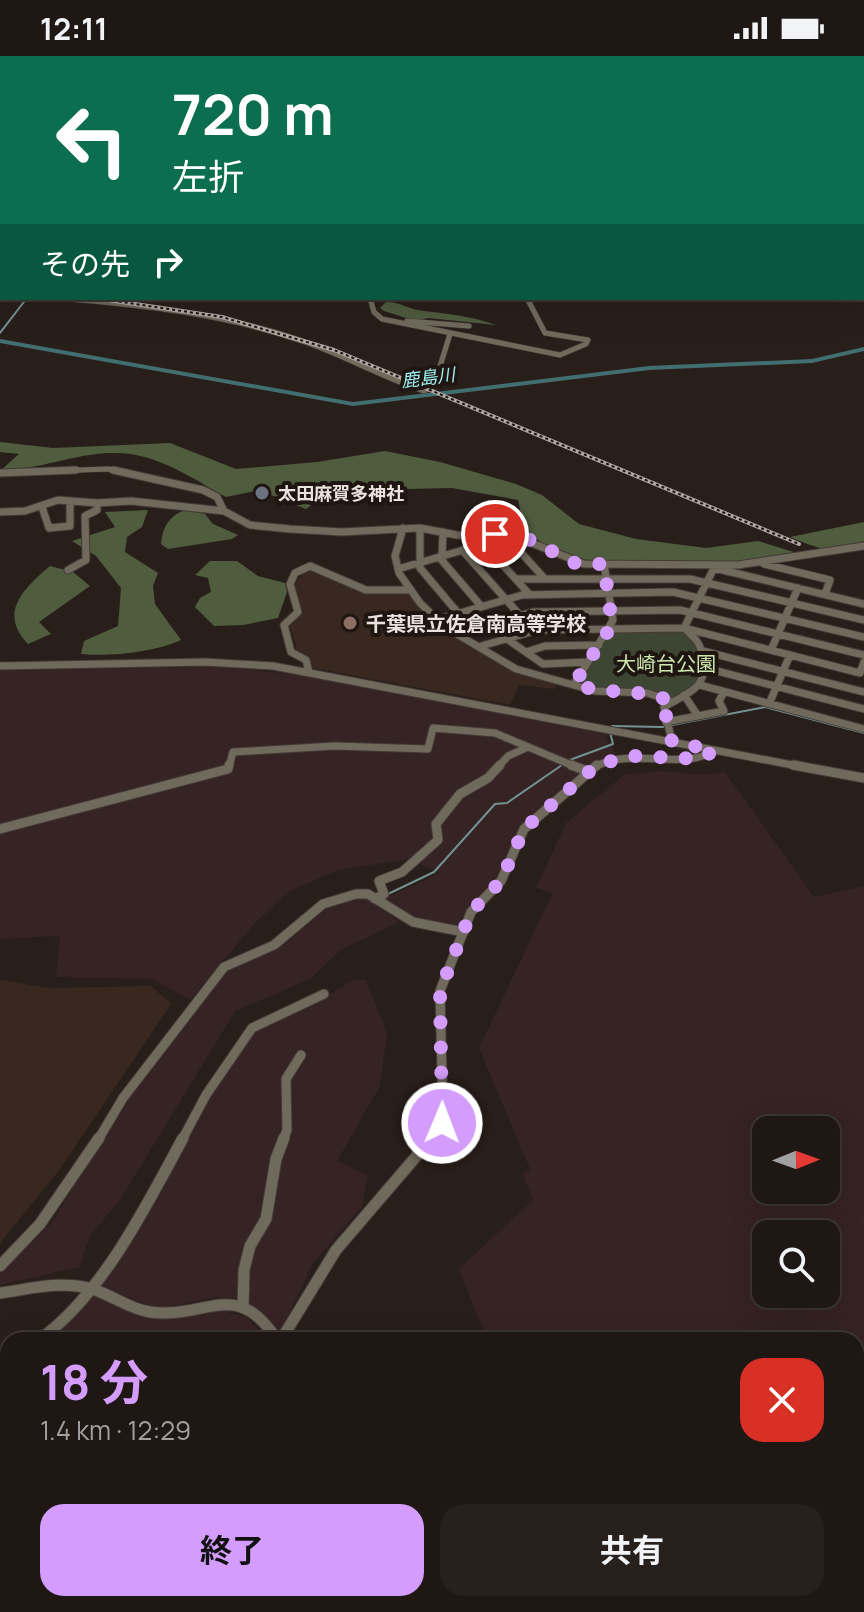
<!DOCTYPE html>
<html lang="ja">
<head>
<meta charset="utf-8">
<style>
  :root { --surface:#1f1714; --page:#27201d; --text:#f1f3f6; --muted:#a19fa0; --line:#3c3634; --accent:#d39cfd }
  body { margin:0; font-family:Manrope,"Noto Sans JP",sans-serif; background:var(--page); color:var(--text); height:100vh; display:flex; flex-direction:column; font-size:30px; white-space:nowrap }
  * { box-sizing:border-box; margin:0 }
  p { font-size:26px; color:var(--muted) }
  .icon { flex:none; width:44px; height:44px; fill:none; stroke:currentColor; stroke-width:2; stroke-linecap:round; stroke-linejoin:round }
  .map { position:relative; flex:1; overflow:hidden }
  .drawer { position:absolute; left:0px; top:1276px; width:864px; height:280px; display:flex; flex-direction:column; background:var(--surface); border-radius:24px 24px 0 0; box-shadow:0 8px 32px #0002,0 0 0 2px var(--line) }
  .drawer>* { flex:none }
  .guide { position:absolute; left:0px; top:0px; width:864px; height:244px; box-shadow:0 8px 32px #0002,0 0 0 2px var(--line); background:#0b6e4f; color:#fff; overflow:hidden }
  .needle { width:52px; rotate:89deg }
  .controls { position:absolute; left:752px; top:1060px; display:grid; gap:16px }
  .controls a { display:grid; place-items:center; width:88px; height:88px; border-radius:16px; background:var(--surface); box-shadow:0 8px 32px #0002,0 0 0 2px var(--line); font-size:40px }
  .pin { position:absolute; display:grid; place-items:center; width:68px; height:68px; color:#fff; margin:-34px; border:4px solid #fff; border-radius:50%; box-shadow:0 2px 8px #0007 }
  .me { position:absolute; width:88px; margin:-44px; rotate:1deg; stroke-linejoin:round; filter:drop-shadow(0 0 6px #0008) }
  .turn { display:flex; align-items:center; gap:28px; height:168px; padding:0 40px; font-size:36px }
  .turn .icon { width:104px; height:104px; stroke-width:2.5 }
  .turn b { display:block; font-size:56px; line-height:68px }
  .then { display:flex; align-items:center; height:76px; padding:0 40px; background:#0003; gap:16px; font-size:30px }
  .round { display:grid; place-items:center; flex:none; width:84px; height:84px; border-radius:24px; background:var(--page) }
  .headline { display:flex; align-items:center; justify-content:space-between; height:136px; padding:0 40px }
  h1 { font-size:48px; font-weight:700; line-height:60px; color:var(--accent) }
  .primary-button { display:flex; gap:16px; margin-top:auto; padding:16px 40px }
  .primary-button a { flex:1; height:92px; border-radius:24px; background:var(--accent); color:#111; font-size:32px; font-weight:700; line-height:92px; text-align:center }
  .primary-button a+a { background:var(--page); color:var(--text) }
  .status { display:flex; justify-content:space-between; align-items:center; height:56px; padding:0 40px; background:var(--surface); direction:ltr }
  .status svg { height:22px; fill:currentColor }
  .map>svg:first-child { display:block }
  .built { fill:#382820 }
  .industrial { fill:#362323; fill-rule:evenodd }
  .green { fill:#3d4632 }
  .forest { fill:#4f5c3e }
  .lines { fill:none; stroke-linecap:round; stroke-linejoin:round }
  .stream { stroke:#739191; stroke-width:2 }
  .river { fill:#416e70; fill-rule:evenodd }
  .minor-far4-casing { stroke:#443a36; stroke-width:5 }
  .minor-far3-casing { stroke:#443a36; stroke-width:6 }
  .minor-far2-casing { stroke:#443a36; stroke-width:9 }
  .minor-far1-casing { stroke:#443a36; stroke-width:11 }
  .minor-casing { stroke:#443a36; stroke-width:13 }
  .major-casing { stroke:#443a36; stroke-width:2 }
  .minor-far4 { stroke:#6f6a5c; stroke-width:4 }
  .minor-far3 { stroke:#6f6a5c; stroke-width:5 }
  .minor-far2 { stroke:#6f6a5c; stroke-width:7 }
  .minor-far1 { stroke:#6f6a5c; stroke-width:9 }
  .minor { stroke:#6f6a5c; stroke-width:11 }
  .major { fill:#beb396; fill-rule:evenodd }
  .rail-casing { stroke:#b0a8a5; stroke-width:4 }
  .rail { stroke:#1f1611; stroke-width:2; stroke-dasharray:3; stroke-linecap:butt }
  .route { stroke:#d39cfd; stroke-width:14; stroke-dasharray:0 25.2 }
  .worship-dot { fill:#6b7280; stroke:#1f1611; stroke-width:3 }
  .education-dot { fill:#8d6e63; stroke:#1f1611; stroke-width:3 }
  .labels { text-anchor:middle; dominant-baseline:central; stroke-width:8; stroke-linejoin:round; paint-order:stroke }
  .far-water-label { font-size:18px; font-style:italic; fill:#9ff1f4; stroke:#1f1611 }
  .far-poi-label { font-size:18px; font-weight:bold; fill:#e9e2df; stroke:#1f1611; text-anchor:start }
  .poi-label { font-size:20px; font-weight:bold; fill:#e9e2df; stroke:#1f1611; text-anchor:start }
  .park-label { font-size:20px; fill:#cce6ad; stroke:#1f1611 }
</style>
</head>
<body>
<div class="status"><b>12:11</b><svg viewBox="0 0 49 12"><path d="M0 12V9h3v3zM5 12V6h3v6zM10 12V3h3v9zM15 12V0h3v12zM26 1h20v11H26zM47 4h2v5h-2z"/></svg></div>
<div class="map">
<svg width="864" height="1556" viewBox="0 0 864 1556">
  <rect width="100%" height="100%" fill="#291f1a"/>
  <path class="built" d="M 312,513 L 365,536 L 407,536 L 437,569 L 510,614 L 560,626 L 554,633 L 519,629 L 510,649 L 314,612 L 309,601 L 297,594 L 290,570 L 304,555 L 293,539 L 295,528 L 306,514 Z
    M 0,924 L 49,932 L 151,930 L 171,948 L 60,1113 L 0,1187 Z"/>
  <path class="industrial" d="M 211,610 L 314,620 L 605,678 L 617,701 L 592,706 L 520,772 L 495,826 L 461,863 L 461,872 L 429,870 L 381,844 L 440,817 L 409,803 L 338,814 L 290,835 L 255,867 L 190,944 L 153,923 L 56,921 L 60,880 L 0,883 L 0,615 Z
    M 660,715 L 705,719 L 725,716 L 814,841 L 864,830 L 864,1382 L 856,1379 L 856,1284 L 771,1284 L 748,1273 L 718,1284 L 487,1284 L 459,1213 L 533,1144 L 523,1119 L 530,1113 L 479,992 L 553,837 L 536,832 L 566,767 L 624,719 ZM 766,1074 L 826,1074 L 826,1134 L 766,1134 ZM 826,1178 L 826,1238 L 766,1238 L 766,1178 Z
    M 358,842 L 368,843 L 399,866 L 341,894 L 310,923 L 235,955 L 120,1144 L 91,1178 L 79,1211 L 0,1229 L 0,1217 L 51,1168 L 132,1036 L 225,913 L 282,889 L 326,853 Z
    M 352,924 L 366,924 L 387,977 L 380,1030 L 337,1105 L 368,1120 L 362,1151 L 313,1207 L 280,1277 L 260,1257 L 249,1249 L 216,1241 L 158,1253 L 100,1230 L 209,1038 L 254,974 L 333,937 Z
    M 101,1240 L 154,1262 L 181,1261 L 214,1253 L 245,1260 L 269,1284 L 48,1284 L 64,1271 L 89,1241 Z
    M 8,1336 L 8,1431 L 0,1435 L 0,1349 Z
    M 8,1441 L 8,1548 L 337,1548 L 339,1556 L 0,1556 L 0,1446 Z"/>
  <path class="green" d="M 611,575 L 684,575 C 688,579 695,584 697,588 C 709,611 697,638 672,642 C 651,646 598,633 577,627 Z"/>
  <path class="forest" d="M 386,246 C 401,246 410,254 424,255 C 449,258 471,260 496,269 L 428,262 L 416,265 L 384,255 L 380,252 Z
    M 0,386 L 53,392 L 170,387 L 236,413 L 317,406 L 385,395 L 440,406 L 516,428 L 542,439 L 579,468 L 636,483 L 706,492 L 758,485 L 803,499 C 781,503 760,503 739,507 L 595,505 C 571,502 539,492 525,470 C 521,463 520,452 518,444 L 452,432 L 359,434 L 326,438 L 306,453 L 259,434 L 226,441 C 190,421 154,395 111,397 C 73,398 37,414 0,415 L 19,398 L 0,396 Z
    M 148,454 L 142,471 L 127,481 L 125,496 L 158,517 L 153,530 L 155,548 L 181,584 C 155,596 110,601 81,598 L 84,585 L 118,570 L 121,532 L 96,500 L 72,485 L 115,471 L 105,456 Z
    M 185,454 L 205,458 L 213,468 L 238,479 L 232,483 L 168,493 L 161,488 C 162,471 170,459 185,454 Z
    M 864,466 L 864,485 C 838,501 816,492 790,481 Z
    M 210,505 L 237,505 L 258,520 L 285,527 L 287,536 L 278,562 L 243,569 L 214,570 L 195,551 L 200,542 L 211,536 L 208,522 L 195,519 Z
    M 50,510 L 73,516 L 90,530 L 39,566 L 51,578 L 28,588 C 0,559 19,536 50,510 Z"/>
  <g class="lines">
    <path class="stream" d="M 0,277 L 27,242
      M 612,670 L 662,671 L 765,651 L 864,677
      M 567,705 L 613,688 L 610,676
      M 388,838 L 434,816 L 495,748 L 507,747 L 562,709"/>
    <path class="river" d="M 0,283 L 353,346 L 649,310 L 812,303 L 864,291 L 864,295 L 812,307 L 649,314 L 353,350 L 0,287 Z"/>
    <defs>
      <path id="minor-far4" d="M 57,0 L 63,2
        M 134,0 L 158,2
        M 691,0 L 694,2
        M 181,2 L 196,0
        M 0,102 L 2,95"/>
      <path id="minor-far3" d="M 59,242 C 142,249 226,258 305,286 C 346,300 383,322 424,335 L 434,330 L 450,278
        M 370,242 L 374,256 L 382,263 L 560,299 L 586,288 L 588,284
        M 527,242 L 545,277 L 588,284
        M 407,265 L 469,270
        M 22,416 L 108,413 L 122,416"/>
      <path id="minor-far2" d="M 113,414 L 203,434 L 217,441 L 224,455
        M 0,417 L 76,414
        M 42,451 L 49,472 L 70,470 L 70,445
        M 0,456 L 25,455 L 58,444 L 97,447 L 131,445 L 224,455 L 250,469 L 290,473 L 342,476 L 420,472 L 457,479 L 514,480 L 584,508 L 738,509 L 864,490
        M 403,472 L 395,500 L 399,517 L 420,547 L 445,571 L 516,613 L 595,635 L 648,637 L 670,645
        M 420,472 L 420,512 L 458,557
        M 505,479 L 545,523
        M 462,494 L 534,575
        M 442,500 L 443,476
        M 439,501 L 481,550
        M 764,508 L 830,524 L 825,538
        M 398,513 L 484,488 L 530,539
        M 68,514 L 86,504 L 85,460 L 97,454 L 97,447
        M 516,523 L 690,523 L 864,564
        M 864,548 L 714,512 L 684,572 L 860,617 L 864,606
        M 436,564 L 522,539 L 673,536 L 864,581
        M 456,577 L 533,556 L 680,554 L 864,599
        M 507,583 L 543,608 L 588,606 L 613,564 L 604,508
        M 481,590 L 538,574 L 684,572 C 695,582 701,587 703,603 C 708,633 687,637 664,651 L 672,686
        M 771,594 L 798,532
        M 703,595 L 864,636
        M 526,596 L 545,590 L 599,589
        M 0,610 L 205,606 L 273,610 L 803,711
        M 705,612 L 864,653
        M 309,616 L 306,604 L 291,596 L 284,569 L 298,556 L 290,528 L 295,517 L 310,510 L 366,534 L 409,534
        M 574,628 L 588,606
        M 700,629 L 864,673
        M 684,639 L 698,660
        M 769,648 L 790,599
        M 666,666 L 724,655 L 719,645 L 724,636
        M 229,711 L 233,696 L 335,690 L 428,693 L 433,672 L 495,677 L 576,711
        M 498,711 L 508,700 L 528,691
        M 595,711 C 632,690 685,716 714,694"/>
      <path id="minor-far1" d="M 571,709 L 587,715
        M 793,709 L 864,722
        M 0,773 L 228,713 L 229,709
        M 375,843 L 384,838 L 379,825 L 402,816 L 438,784 L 436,768 L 460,738 L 488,722 L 500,709
        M 98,1084 L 123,1042 L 224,911 L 274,889 L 323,848 L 356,838 L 368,838 L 413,866 L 464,876
        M 182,1084 L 206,1039 L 252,972 L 324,938
        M 283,1084 L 287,1074 L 286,1023 L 301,999
        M 430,1084 L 439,1073 L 443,1061 L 440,935 L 471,856 L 501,825 L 524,773 L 597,709"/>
      <path id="minor" d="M 0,1210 L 40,1168 L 99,1082
        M 0,1237 C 30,1233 63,1224 92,1233 C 112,1239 129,1253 150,1256 C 206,1264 236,1220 277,1284
        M 243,1252 L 244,1214 L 250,1190 L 266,1163 L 276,1103 L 284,1082
        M 39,1284 C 103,1238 146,1150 183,1082
        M 281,1284 L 336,1194 L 432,1082
        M 0,1343 L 8,1329
        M 0,1439 L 8,1434
        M 856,1504 L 864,1491
        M 856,1540 L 864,1547
        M 346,1548 L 348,1556
        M 360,1548 L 365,1556
        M 818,1556 L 827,1548"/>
      <path id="major" d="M 15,0 L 22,0 L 25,2 L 18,2 Z
        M 862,219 L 864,219 L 864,226 L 862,226 Z"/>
    </defs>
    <use href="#minor-far4" class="minor-far4-casing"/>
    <use href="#minor-far3" class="minor-far3-casing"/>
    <use href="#minor-far2" class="minor-far2-casing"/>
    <use href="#minor-far1" class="minor-far1-casing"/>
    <use href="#minor" class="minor-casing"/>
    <use href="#major" class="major-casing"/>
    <use href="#minor-far4" class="minor-far4"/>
    <use href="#minor-far3" class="minor-far3"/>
    <use href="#minor-far2" class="minor-far2"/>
    <use href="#minor-far1" class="minor-far1"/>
    <use href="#minor" class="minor"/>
    <use href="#major" class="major"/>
    <defs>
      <path id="rail" d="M 95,242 L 222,261 L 334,294 L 799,488"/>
    </defs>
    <use href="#rail" class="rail-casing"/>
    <use href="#rail" class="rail"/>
  </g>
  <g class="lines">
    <path class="route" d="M 442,1067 L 440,935 L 471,856 L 501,825 L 524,773 L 598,708 L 635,700 L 702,703 L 714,694 L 672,686 L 664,651 L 670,645 C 639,631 606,640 574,628 L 612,569 L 604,508 L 577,508 L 528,483 L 495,478"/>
  </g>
  <circle class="worship-dot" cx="262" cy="437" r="8"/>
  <circle class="education-dot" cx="350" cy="567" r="8"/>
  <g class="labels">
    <g class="far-water-label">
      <text transform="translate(428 321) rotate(-7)">鹿島川</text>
    </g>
    <g class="far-poi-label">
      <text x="278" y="437">太田麻賀多神社</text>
    </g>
    <g class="poi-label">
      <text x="366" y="567">千葉県立佐倉南高等学校</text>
    </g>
    <g class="park-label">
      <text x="666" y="607">大崎台公園</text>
    </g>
  </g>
</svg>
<div class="controls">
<a><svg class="needle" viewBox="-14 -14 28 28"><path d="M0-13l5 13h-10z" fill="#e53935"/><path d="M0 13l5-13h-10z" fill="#a19fa0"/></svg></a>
<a><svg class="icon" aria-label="search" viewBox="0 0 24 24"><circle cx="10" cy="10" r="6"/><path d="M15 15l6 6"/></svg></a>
</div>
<div class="pin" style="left:495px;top:478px;background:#d93025"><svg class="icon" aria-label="arrive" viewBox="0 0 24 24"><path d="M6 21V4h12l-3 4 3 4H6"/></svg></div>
<svg class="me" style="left:442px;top:1067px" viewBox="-20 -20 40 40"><circle r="17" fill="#d39cfd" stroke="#fff" stroke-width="3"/><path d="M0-11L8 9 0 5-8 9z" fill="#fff"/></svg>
<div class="guide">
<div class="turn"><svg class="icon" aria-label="left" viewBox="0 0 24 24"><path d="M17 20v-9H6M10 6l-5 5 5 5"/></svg><div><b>720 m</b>左折</div></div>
<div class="then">その先<svg class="icon" aria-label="right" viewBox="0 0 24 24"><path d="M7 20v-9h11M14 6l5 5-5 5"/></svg></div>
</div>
<section class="drawer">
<div class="headline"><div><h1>18 分</h1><p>1.4 km · 12:29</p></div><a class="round" style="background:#d93025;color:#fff"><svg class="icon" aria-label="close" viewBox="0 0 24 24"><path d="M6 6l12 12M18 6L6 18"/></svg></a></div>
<div class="primary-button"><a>終了</a><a>共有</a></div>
</section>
</div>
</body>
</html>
